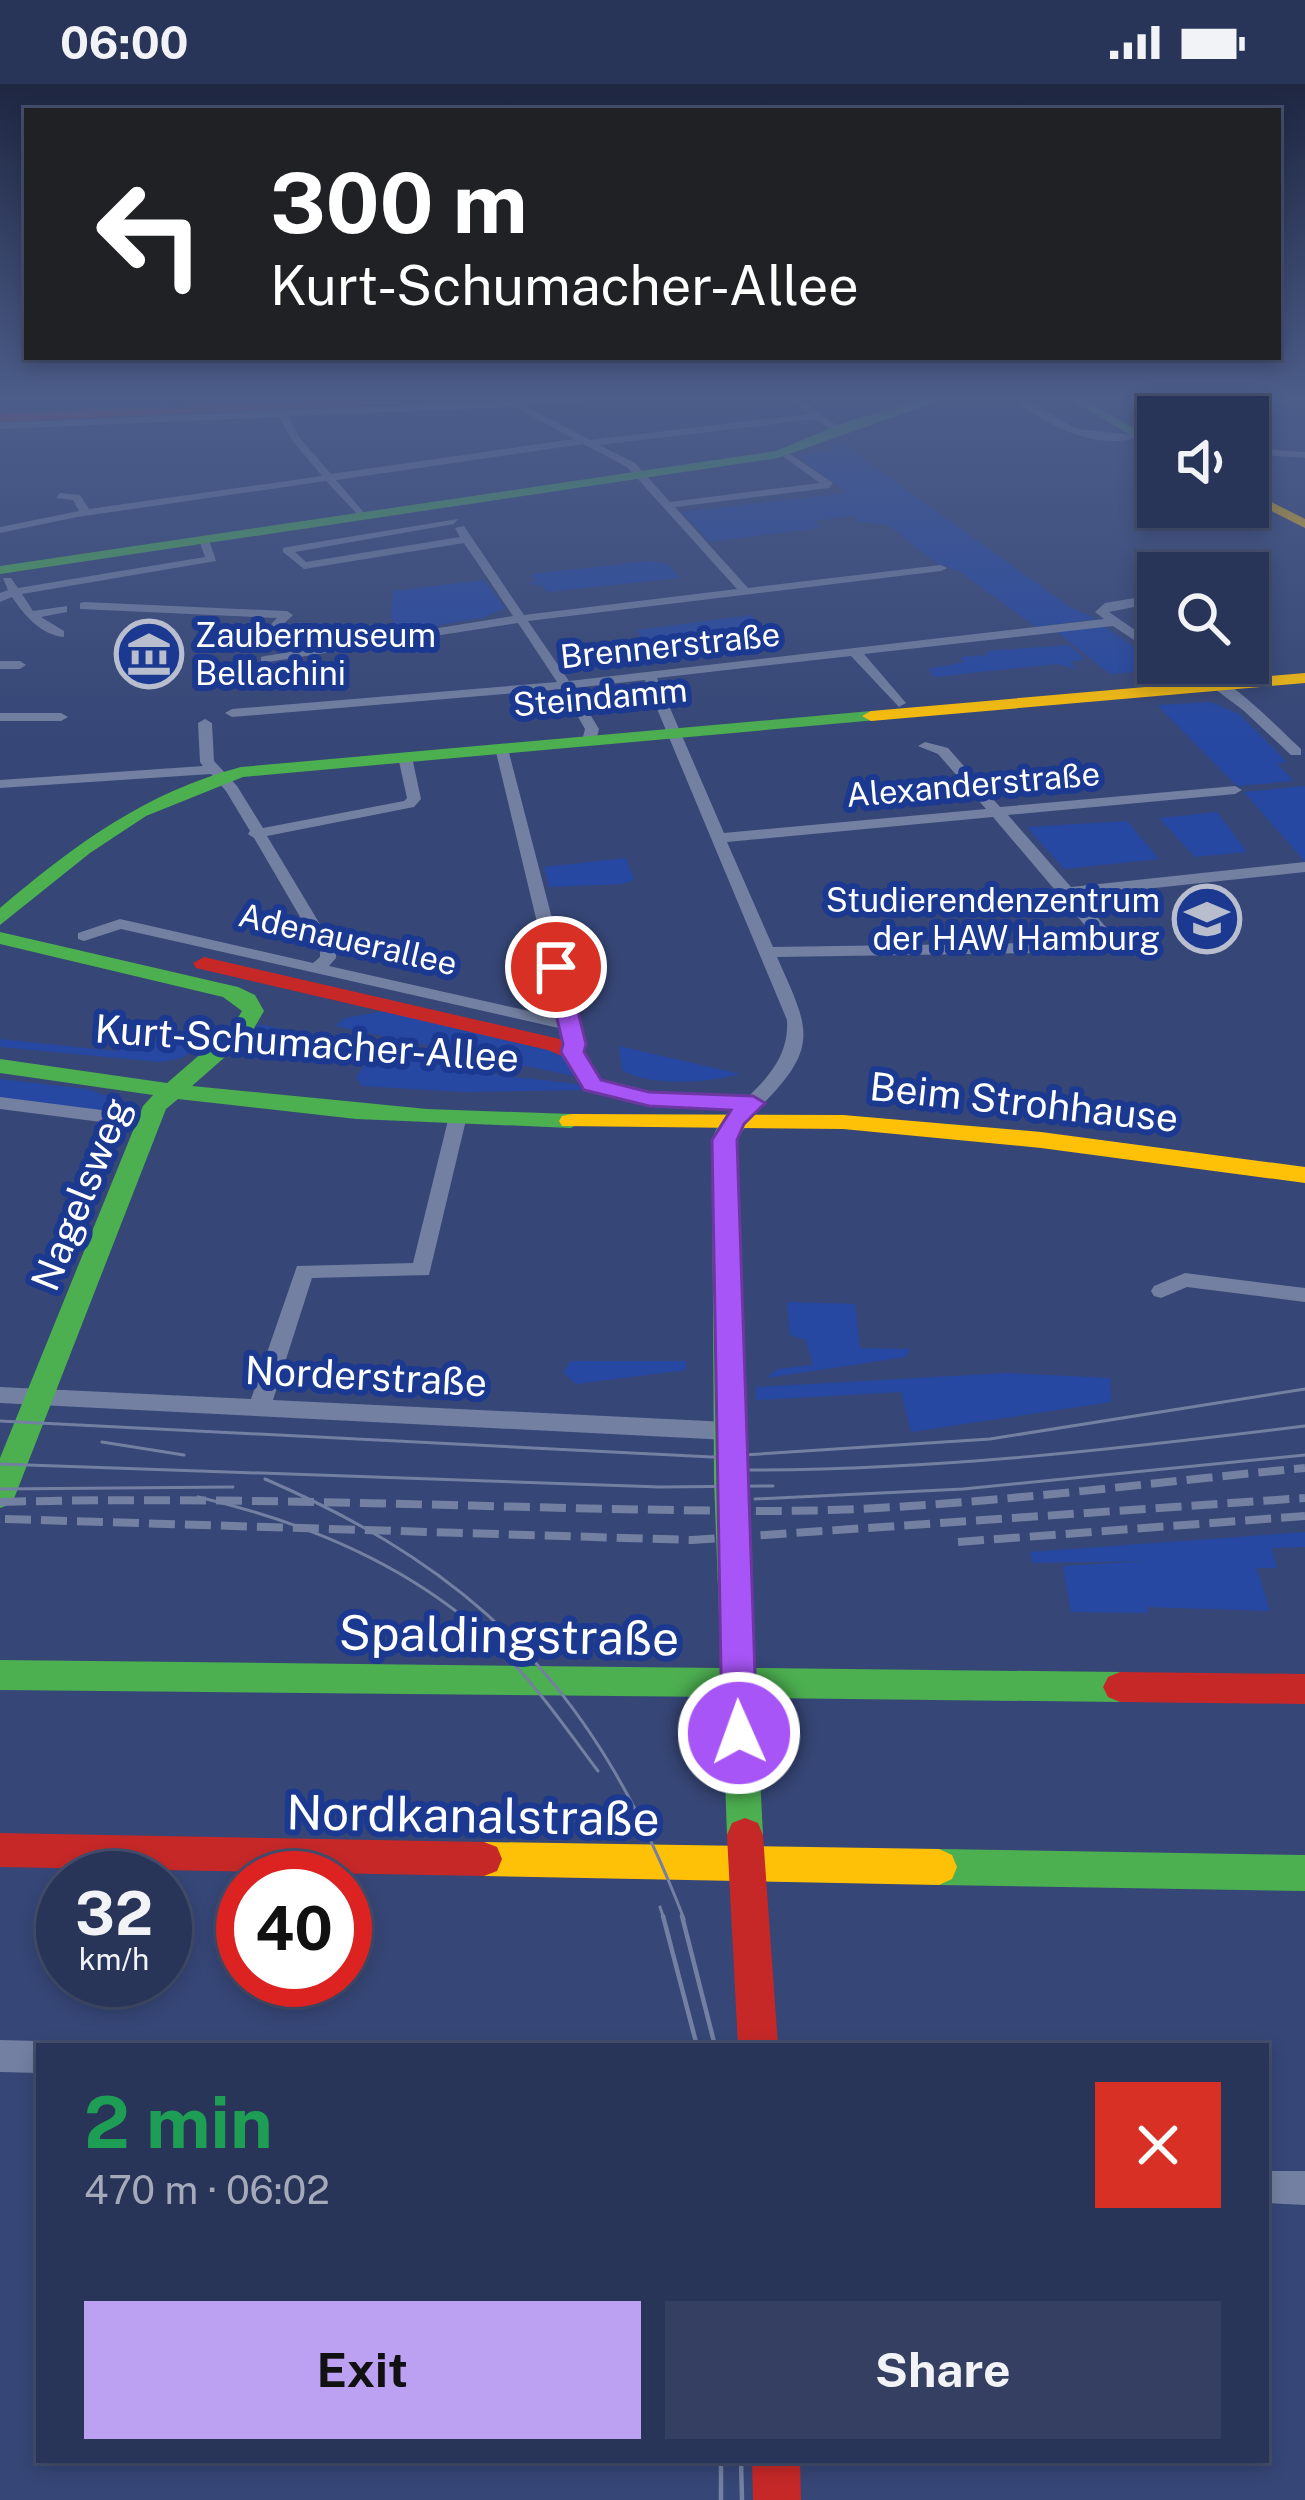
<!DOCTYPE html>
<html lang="en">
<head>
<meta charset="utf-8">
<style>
  :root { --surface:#283458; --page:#343f61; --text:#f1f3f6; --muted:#a5aaba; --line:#444f6e; --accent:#bca0f2 }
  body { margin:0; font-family:"Public Sans",sans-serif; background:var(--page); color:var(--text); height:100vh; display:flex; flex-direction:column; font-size:45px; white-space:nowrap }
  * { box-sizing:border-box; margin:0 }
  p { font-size:39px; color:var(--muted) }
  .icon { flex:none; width:66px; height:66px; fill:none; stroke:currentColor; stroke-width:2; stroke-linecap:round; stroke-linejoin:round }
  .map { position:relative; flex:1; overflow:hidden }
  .side { position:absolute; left:36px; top:1959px; width:1233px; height:420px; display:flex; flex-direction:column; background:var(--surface); border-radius:0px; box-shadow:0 6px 18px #0003,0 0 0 3px var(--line) }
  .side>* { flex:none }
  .guide { position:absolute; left:24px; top:24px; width:1257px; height:252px; border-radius:0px; box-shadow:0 6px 18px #0003,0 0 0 3px var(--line); background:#202124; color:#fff; overflow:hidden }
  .buttons { position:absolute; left:1137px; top:312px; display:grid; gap:24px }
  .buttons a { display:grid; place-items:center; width:132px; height:132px; border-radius:0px; background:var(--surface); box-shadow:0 6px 18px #0003,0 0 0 3px var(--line); font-size:60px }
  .speed { position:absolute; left:36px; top:1767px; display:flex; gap:24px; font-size:60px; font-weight:700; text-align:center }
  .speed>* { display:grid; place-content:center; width:156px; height:156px; border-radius:50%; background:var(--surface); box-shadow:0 6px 18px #0003,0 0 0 3px var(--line); line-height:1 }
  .speed small { font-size:30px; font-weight:400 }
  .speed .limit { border:18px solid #d22; background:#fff; color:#111 }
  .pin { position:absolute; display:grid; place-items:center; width:102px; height:102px; color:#fff; margin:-51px; border:6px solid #fff; border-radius:50%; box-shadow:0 3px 12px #0007 }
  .me { position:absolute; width:132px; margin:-66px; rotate:358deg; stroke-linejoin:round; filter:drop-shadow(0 0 9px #0008) }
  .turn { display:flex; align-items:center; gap:42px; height:252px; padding:0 48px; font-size:54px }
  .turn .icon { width:156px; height:156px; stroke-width:2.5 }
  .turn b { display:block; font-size:84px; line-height:102px }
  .round { display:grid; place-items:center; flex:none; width:126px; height:126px; border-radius:0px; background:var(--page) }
  .summary { display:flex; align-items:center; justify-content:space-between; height:204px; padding:0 48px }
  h1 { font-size:72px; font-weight:700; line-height:90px; color:#1e9e55 }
  .button { display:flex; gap:24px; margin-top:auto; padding:24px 48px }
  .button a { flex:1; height:138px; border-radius:0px; background:var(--accent); color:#111; font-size:48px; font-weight:700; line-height:138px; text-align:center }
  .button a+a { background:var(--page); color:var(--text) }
  .status { display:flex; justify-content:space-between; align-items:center; height:84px; padding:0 60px; background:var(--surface); direction:ltr }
  .status svg { height:33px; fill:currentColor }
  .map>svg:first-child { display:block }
  .green { fill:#2648a3 }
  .water { fill:#152c70 }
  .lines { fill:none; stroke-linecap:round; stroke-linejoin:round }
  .street { fill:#7380a1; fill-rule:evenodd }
  .fast { fill:#4caf50; fill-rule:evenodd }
  .slow { fill:#ffc107; fill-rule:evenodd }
  .jam { fill:#c62828; fill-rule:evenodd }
  .tram-far1 { stroke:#7380a1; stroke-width:3 }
  .tram { stroke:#7380a1; stroke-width:4.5 }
  .rail { stroke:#7380a1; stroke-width:8; stroke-dasharray:26 10; stroke-linecap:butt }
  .route { fill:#a855f7; stroke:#6d37a1; stroke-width:3 }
  .labels { text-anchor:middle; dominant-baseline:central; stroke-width:12; stroke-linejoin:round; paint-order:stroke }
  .far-poi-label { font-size:33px; fill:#fff; stroke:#1b3991; text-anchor:start }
  .far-street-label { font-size:33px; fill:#fff; stroke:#1b3991 }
  .street-label { font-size:39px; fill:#fff; stroke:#1b3991 }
  .near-street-label { font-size:48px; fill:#fff; stroke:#1b3991 }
</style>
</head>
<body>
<div class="status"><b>06:00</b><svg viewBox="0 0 49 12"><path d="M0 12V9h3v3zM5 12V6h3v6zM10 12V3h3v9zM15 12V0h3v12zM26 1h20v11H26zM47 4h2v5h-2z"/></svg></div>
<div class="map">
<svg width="1305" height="2416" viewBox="0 0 1305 2416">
  <rect width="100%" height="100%" fill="#364676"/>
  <path class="green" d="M 841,359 L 1070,523 L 1097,535 L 1036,543 L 959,487 L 936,479 L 888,441 L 860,438 L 853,432 L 814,437 L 820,444 L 709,458 L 682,428 L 847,409 L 798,371 L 834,367 L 830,361 Z
    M 649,477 L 668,480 L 680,494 L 547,508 L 542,501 L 526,500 L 536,498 L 531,490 Z
    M 484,496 L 505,524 L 485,533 L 401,548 L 391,533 L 393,507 Z
    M 751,531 L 756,537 L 753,541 L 761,540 L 766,547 L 705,561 L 683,554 L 645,558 L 637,546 Z
    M 1104,542 L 1159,580 L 1155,586 L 1110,590 L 1056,547 Z
    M 1069,561 L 1085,575 L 1070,578 L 1076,585 L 1057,580 L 934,593 L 928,585 L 964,578 L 960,573 L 988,571 L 986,567 Z
    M 1211,618 L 1239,630 L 1287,678 L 1277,680 L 1294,697 L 1237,702 L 1157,621 Z
    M 1305,702 L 1305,778 L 1244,708 Z
    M 1217,728 L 1247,768 L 1195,773 L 1159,734 Z
    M 1127,737 L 1159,775 L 1064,785 L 1027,743 Z
    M 626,774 L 634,796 L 622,800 L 549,803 L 544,783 Z
    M 385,927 L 558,968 L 568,975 L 574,992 L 335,942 L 345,934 Z
    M 258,940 L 497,991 L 577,1000 L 585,1006 L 463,1008 L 362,1002 L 356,993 L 371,973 L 254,945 Z
    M 180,952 L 205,955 L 182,974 L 160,978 L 0,963 L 0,955 L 115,967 Z
    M 619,962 L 740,990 C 709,999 650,1003 622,986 Z
    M 0,995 L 87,1005 L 132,1021 L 125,1032 L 0,1014 Z
    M 787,1218 L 855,1220 L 860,1264 L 910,1265 L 906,1273 L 766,1294 L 778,1285 L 813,1281 L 806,1256 L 790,1251 Z
    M 571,1277 L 686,1277 L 686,1286 L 576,1300 L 563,1288 Z
    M 1006,1289 L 1110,1294 L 1111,1318 L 911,1348 L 901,1308 L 756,1316 L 756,1303 Z
    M 1305,1448 L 1305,1463 L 1272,1464 L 1277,1484 L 1257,1484 L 1270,1527 L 1147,1523 L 1148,1529 L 1071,1528 L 1063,1482 L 1147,1477 L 1033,1479 L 1030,1468 Z"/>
  <path class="water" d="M 0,316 L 345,316 L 39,326 L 0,324 Z"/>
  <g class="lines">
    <path class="street" d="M 534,316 L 614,316 L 525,322 L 590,356 L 809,330 L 791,316 L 802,316 L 844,347 L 844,351 L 838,351 L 815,335 L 599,361 L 635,379 L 670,418 L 820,399 L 781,371 L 784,366 L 833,399 L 829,404 L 675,423 L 748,504 L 941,481 L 947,484 L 941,487 L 528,537 L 569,597 L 1104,535 L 1095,528 L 1105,519 L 1158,510 L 1158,518 L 1109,528 L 1158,562 L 1158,572 L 1113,542 L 864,570 L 906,619 L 899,623 L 851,572 L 657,594 L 724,749 L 986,725 L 938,670 L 918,662 L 925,658 L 948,664 L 1000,723 L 1235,702 L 1242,706 L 1235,710 L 1008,731 L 1071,803 L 1305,778 L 1305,788 L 1079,812 L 1118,857 L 1104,868 L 777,873 C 809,945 821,962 760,1023 L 746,1023 L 744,1019 L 746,1015 C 770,992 789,970 787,936 L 645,596 L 574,604 L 599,645 L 596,657 L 589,661 L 582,657 L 585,645 L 562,605 L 232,633 L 225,629 L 232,625 L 557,598 L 518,539 L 261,579 L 261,573 L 265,572 L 513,532 L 464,459 L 304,485 L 283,468 L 283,464 L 287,463 L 458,435 L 454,440 L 295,468 L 306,478 L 460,453 L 455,444 L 464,442 L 524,531 L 737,505 L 627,383 L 583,360 L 336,396 L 366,431 L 361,434 L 326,397 L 77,433 L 0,449 L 0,443 L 79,427 L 73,416 L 56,414 L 60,409 L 80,411 L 89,425 L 322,392 L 292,356 L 279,333 L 0,345 L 0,339 ZM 515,323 L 574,355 L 331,390 L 299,353 L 288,332 ZM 993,733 L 1099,858 L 773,863 L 727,758 Z
      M 1015,316 L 1026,316 L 1077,345 L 1142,352 C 1099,368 1048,343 1015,316 Z
      M 1186,316 L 1195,316 L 1200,333 L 1190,333 Z
      M 1248,364 L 1305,368 L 1305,374 L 1248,370 Z
      M 204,453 L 209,456 L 216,477 L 22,510 L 33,527 L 67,522 L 67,528 L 41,533 L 64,547 L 64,553 C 41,551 24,531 12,513 L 0,518 L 0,509 L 8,506 L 3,494 L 11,494 L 18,504 L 205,473 L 199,456 Z
      M 1263,492 L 1269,495 L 1267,497 L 1248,503 L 1248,496 Z
      M 84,518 L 287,527 L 293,531 L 256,566 L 250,562 L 277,534 L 80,525 L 80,519 Z
      M 0,577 L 20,577 L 26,581 L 20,585 L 0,585 Z
      M 1180,579 C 1217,579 1274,640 1301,665 L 1301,671 L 1291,671 L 1243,626 Z
      M 0,629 L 61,629 L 68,633 L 61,637 L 0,637 Z
      M 205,635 L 212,639 L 214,677 L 237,702 L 263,744 L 404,717 L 407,714 L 398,673 L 405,669 L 412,673 L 421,715 L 414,723 L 267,752 L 336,867 L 336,874 L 329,882 L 560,934 L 495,664 L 507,661 L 582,950 L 579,954 L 567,954 L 563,945 L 121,845 L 84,857 L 78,855 L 78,849 L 120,835 L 313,879 L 320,873 L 320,867 L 254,754 L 248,750 L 250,747 L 226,707 L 211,690 L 0,704 L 0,696 L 203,682 L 200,678 L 198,639 Z
      M 0,1013 L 148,1032 L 157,1038 L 148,1044 L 0,1025 Z
      M 457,1030 L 466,1036 L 429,1191 L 312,1194 L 273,1316 L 728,1338 L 736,1341 L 739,1347 L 736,1353 L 728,1356 L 0,1319 L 0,1303 L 251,1315 L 297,1182 L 413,1179 L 448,1036 Z
      M 1185,1189 L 1305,1204 L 1305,1218 L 1187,1203 L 1161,1214 L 1154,1212 L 1151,1207 L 1154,1202 Z
      M 0,1956 L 39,1957 L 50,1962 L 39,1962 L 39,1989 L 0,1988 Z
      M 1266,2087 L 1305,2087 L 1305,2121 L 1266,2119 Z"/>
    <path class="fast" d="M 922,316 L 941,316 L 778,374 L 0,490 L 0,482 L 776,367 L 843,339 Z
      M 1071,316 L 1085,316 L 1158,358 L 1158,367 Z
      M 871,627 L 880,632 L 877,636 L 243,693 L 146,732 L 90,769 L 0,841 L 0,824 C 74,761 146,708 241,683 Z
      M 0,848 L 238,903 L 255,911 L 264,927 L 250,951 L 192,1002 L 427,1025 L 571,1030 L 583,1037 L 571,1044 L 356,1035 L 178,1015 L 166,1025 L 15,1412 L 11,1420 L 0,1424 L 0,1374 L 143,1022 L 153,1011 L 0,989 L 0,975 L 167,999 L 233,942 L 242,927 L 223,913 L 0,860 Z
      M 747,1017 L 759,1024 L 736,1056 L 744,1396 L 754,1584 L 1120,1588 L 1132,1593 L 1137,1603 L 1132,1613 L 1120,1618 L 756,1614 L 763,1751 L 758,1763 L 745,1768 L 732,1763 L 727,1751 L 722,1613 L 0,1606 L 0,1576 L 721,1584 L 714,1396 L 712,1056 C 717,1040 730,1021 747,1017 Z
      M 939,1765 L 1305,1771 L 1305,1807 L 939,1801 L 926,1795 L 921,1783 L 926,1771 Z"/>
    <path class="slow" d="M 1248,406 L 1305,435 L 1305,444 L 1248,415 Z
      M 1305,589 L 1305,599 L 871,637 L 862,632 L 871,627 Z
      M 571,1030 L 843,1031 L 1041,1048 L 1305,1083 L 1305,1099 L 1041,1064 L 843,1045 L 562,1042 L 559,1037 L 562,1032 Z
      M 484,1758 L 939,1765 L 952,1771 L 957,1783 L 952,1795 L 939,1801 L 484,1792 L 471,1787 L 466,1775 L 471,1763 Z"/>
    <path class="jam" d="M 352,316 L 458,316 L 0,338 L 0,330 Z
      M 204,873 L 564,956 L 584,965 L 601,996 L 657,1010 L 661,1015 L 649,1022 L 584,1006 L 567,974 L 548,966 L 196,884 L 193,879 Z
      M 1120,1588 L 1305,1590 L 1305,1620 L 1120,1618 L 1108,1613 L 1103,1603 L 1108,1593 Z
      M 745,1734 L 758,1739 L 763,1751 L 778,1962 L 738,1962 L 727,1751 L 732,1739 Z
      M 0,1749 L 484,1758 L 497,1763 L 502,1775 L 497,1787 L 484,1792 L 0,1783 Z
      M 752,2376 L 800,2376 L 801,2416 L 753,2416 Z"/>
    <path class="tram-far1" d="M 0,1337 L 712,1373 L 990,1355 L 1305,1305
      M 102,1358 L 184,1371
      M 0,1380 L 660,1403 L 773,1402
      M 749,1386 C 937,1386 1119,1365 1305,1342
      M 265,1395 C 485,1490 598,1612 684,1835
      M 0,1405 L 233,1403
      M 198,1413 C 314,1440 429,1489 512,1578 C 544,1612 570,1650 598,1687
      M 755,1415 L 963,1405 L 1305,1371
      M 660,1823 L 664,1835"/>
    <path class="tram" d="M 663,1832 L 697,1962
      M 682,1832 L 715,1962
      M 721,2376 L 721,2416
      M 741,2376 L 742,2416"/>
    <path class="rail" d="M 0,1418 C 257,1411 514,1426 771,1427 C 944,1427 1132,1400 1305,1384
      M 5,1435 L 692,1456 L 1305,1414
      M 958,1458 L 1305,1432"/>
  </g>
  <linearGradient id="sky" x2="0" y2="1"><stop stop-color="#1e2641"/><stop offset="0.48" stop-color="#4c5d8a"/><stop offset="1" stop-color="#4c5d8a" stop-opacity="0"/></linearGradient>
  <rect width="1305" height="655" fill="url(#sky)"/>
  <path class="route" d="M 556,876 L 567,883 L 586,960 L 584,968 L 601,996 L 649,1008 L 753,1012 L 765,1019 L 744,1040 L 737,1056 L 757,1649 L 752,1660 L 739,1665 L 727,1660 L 722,1649 L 712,1056 L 731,1026 L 649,1022 L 584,1006 L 561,968 L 563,960 L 545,883 Z"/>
  <defs>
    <symbol id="museum-ring" viewBox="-11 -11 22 22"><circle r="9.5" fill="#1b3991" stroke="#b9becf" stroke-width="1.5"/><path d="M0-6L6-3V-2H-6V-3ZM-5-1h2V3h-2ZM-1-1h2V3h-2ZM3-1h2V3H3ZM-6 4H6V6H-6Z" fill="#b9becf"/></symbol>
    <symbol id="university-ring" viewBox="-11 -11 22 22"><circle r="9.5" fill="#1b3991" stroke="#b9becf" stroke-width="1.5"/><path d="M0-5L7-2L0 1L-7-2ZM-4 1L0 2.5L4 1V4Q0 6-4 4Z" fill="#b9becf"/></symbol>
  </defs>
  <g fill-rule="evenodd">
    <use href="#museum-ring" x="111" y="532" width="76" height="76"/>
    <use href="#university-ring" x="1169" y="797" width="76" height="76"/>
  </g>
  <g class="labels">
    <g class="far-poi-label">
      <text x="195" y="551">Zaubermuseum<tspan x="195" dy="38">Bellachini</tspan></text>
      <text x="1160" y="816" text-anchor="end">Studierendenzentrum<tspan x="1160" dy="38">der HAW Hamburg</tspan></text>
    </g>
    <g class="far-street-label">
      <text transform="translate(670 561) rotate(-6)">Brennerstraße</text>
      <text transform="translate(600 613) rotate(-5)">Steindamm</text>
      <text transform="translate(973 700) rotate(-5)">Alexanderstraße</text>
      <text transform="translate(348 855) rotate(13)">Adenauerallee</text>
    </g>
    <g class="street-label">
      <text transform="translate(307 959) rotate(4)">Kurt-Schumacher-Allee</text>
      <text transform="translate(1024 1018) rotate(6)">Beim Strohhause</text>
      <text transform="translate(81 1110) rotate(-68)">Nagelsweg</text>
      <text transform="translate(366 1292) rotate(3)">Norderstraße</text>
    </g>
    <g class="near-street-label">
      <text transform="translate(509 1551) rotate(1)">Spaldingstraße</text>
      <text transform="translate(473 1731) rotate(1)">Nordkanalstraße</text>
    </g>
  </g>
</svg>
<div class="buttons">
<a><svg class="icon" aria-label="sound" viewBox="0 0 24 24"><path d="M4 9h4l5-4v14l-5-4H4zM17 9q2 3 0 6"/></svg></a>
<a><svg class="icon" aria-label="search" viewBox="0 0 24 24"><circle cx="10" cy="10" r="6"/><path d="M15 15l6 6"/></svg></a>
</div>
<div class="speed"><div>32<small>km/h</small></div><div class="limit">40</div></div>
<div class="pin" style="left:556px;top:883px;background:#d93025"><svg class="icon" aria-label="arrive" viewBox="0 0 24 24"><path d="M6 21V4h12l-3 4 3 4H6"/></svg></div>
<svg class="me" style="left:739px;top:1649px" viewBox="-20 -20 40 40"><circle r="17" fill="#a855f7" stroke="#fff" stroke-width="3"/><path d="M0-11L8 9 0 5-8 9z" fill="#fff"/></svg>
<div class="guide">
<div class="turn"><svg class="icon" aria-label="left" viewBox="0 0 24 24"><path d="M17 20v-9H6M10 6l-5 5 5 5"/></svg><div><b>300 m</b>Kurt-Schumacher-Allee</div></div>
</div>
<section class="side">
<div class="summary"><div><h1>2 min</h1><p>470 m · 06:02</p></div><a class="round" style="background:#d93025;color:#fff"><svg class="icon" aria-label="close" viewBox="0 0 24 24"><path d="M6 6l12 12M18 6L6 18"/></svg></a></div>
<div class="button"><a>Exit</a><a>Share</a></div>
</section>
</div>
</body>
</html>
